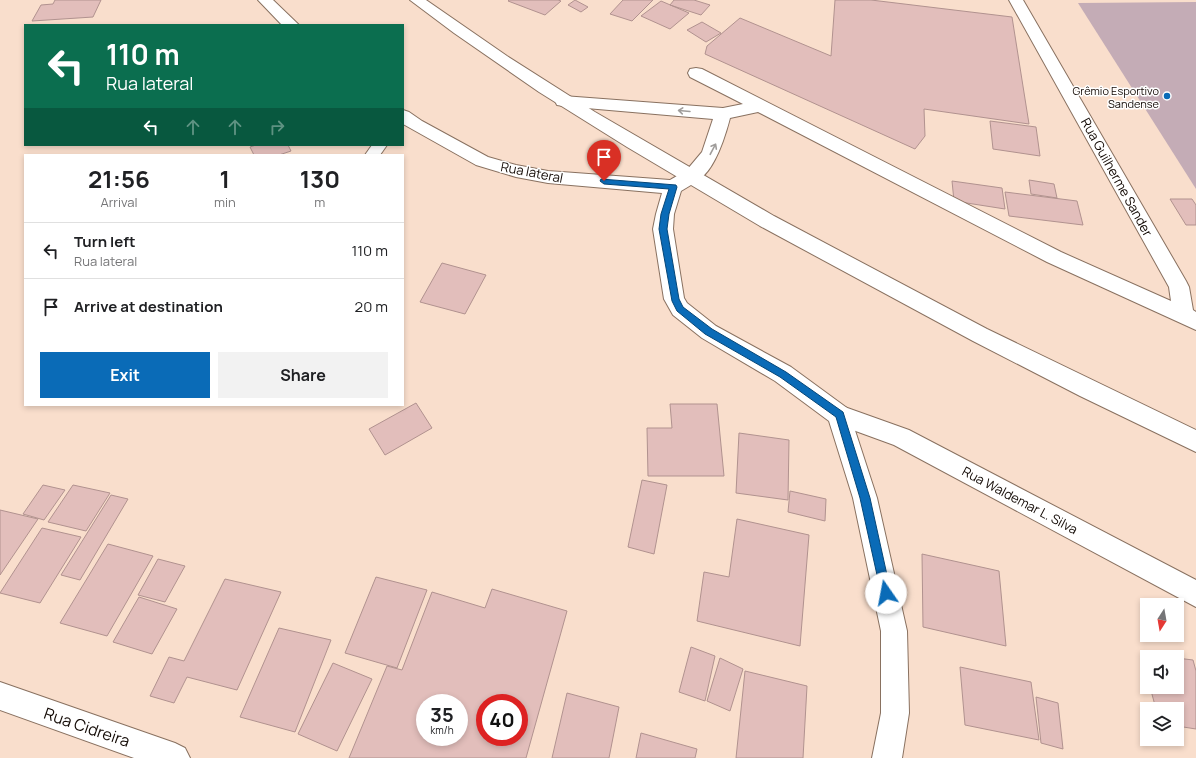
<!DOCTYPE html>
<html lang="en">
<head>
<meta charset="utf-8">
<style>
  :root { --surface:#fff; --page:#f2f2f2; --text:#202124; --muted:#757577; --line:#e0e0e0; --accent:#0a6bb7 }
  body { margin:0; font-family:Manrope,sans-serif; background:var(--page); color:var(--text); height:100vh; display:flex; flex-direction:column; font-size:15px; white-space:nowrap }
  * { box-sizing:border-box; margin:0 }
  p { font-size:13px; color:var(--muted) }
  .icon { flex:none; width:22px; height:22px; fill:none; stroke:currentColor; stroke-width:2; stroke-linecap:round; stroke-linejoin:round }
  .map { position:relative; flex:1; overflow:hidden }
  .sheet { position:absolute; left:24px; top:154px; width:380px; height:252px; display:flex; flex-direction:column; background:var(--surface); border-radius:0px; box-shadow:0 2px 6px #0003 }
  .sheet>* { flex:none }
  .hud { position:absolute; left:24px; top:24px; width:380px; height:122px; border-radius:0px; box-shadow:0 2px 6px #0003; background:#0b6e4f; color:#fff; overflow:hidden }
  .needle { width:26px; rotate:191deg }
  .buttons { position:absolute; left:1140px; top:598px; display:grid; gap:8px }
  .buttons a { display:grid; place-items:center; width:44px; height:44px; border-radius:0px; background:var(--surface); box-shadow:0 2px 6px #0003; font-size:20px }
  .speed { position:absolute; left:416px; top:694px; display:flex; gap:8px; font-size:20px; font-weight:700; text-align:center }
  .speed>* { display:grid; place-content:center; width:52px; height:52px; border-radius:50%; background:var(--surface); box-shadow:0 2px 6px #0003; line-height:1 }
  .speed small { font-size:10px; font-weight:400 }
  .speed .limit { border:6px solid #d22; background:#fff; color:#111 }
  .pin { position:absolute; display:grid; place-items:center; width:34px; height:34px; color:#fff; margin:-41px -17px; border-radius:50% 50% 50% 0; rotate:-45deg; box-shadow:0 0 4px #0007 }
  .pin .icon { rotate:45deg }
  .me { position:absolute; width:44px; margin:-22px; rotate:348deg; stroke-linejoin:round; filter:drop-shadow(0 0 3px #0008) }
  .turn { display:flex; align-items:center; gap:14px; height:84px; padding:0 16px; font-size:18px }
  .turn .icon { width:52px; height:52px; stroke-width:2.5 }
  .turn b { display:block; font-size:28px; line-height:34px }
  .lanes { display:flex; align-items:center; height:38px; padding:0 16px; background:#0003; justify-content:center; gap:20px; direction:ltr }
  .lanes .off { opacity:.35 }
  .eta { display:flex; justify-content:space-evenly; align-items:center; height:68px; text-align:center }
  .eta b { font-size:24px; font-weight:700; line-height:28px }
  .button { display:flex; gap:8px; margin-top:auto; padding:8px 16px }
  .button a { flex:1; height:46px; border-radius:0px; background:var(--accent); color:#fff; font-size:16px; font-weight:700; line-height:46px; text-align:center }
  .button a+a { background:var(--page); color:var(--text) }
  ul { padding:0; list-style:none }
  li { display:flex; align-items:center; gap:12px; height:56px; padding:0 16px; border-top:1px solid var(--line) }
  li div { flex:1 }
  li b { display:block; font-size:15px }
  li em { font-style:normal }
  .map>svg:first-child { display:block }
  .green { fill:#c4acb6 }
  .building { fill:#e2bebb; stroke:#b1928f; fill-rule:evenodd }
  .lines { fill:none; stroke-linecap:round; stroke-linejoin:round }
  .service-casing { stroke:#897160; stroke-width:2 }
  .minor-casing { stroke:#897160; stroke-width:2 }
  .tertiary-casing { stroke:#897160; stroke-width:2 }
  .primary-casing { stroke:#897160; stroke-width:2 }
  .service { fill:#fff; fill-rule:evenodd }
  .minor { fill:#fff; fill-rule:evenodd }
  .tertiary { fill:#fff; fill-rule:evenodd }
  .primary { fill:#fff; fill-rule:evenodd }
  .oneway { stroke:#a09d9b }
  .route { fill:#0a6bb7; stroke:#064677 }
  .poi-dot { fill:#0a6bb7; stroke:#fff; stroke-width:1.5 }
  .labels { text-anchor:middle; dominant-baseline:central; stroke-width:3; stroke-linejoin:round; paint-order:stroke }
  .far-poi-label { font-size:11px; fill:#120904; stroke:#fff; text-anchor:end }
  .street-label { font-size:13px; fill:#120904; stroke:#fff }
  .near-street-label { font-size:16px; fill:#120904; stroke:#fff }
</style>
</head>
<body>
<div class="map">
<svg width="1196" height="758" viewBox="0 0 1196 758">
  <rect width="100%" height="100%" fill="#f9decc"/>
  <path class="green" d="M 1196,2 L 1196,189 L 1078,3 Z"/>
  <path class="building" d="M 55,0 L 101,0 L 93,17 L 32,21 L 41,5 L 53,4 Z
    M 509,0 L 558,0 L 561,1 L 545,15 L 508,1 Z
    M 575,0 L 588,7 L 581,12 L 568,5 Z
    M 623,0 L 653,0 L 632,21 L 610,14 Z
    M 674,0 L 694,0 L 710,5 L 701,15 L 670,5 Z
    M 835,0 L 871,0 L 1012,17 L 1029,124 L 924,109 L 925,136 L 915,149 L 705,54 L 707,46 L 740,18 L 831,56 Z
    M 661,1 L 689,13 L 670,29 L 641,16 Z
    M 702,22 L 721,33 L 706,42 L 687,30 Z
    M 990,121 L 1036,127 L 1040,156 L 993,149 Z
    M 256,145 L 288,145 L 291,151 L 279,155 L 254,155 L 250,147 Z
    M 1029,180 L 1054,184 L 1057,198 L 1031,194 Z
    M 952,181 L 1002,188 L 1005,209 L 954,201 Z
    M 1005,192 L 1077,201 L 1083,225 L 1009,216 Z
    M 1170,199 L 1192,199 L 1196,205 L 1196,225 L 1186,225 Z
    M 442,263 L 486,275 L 465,314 L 420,302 Z
    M 416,403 L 432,428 L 385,455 L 369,429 Z
    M 670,404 L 717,404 L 724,476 L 648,476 L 647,428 L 672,428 Z
    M 739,433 L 789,440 L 788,500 L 736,493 Z
    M 642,480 L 667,485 L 654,554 L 628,547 Z
    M 43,485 L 65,490 L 44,520 L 23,514 Z
    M 73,485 L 110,493 L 86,531 L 48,522 Z
    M 790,491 L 826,499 L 825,521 L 788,512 Z
    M 111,495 L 128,499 L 80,580 L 61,575 Z
    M 0,510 L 38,519 L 0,575 Z
    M 737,519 L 809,535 L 800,646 L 697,621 L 704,572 L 729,577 Z
    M 42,528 L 81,537 L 40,603 L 0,593 Z
    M 108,544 L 153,556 L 107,636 L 60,623 Z
    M 922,554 L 999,571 L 1006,646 L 923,627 Z
    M 158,559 L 185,566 L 165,602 L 138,595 Z
    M 376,577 L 427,590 L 397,668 L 345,653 Z
    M 225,579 L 281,592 L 237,690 L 187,677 L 174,703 L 150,696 L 169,657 L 184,661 Z
    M 492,589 L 567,611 L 526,758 L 349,758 L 387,666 L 402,670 L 432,592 L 485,608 ZM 425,703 L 459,703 L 459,737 L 425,737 ZM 485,703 L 519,703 L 519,737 L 485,737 Z
    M 139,597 L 177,609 L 152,654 L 113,642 Z
    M 279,628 L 331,640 L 295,732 L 240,717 Z
    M 691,647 L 715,656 L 705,701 L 679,692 Z
    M 1142,652 L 1173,657 L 1147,657 L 1147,674 Z
    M 720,658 L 743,669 L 730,711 L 707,701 Z
    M 1177,658 L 1193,660 L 1196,671 L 1196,729 L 1177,726 L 1177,709 L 1156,709 L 1150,687 L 1177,687 Z
    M 333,663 L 372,679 L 337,751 L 298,734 Z
    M 960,667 L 1031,682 L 1039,740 L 965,725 Z
    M 745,671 L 807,686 L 803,758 L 736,758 Z
    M 567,693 L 619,707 L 609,758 L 552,758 Z
    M 1036,697 L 1058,703 L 1063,749 L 1041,743 Z
    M 641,733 L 697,749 L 695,758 L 636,758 Z"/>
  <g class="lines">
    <defs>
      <path id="service" d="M 372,145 L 387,145 L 380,155 L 365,155 Z"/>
      <path id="minor" d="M 1009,0 L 1023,0 L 1186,281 L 1189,287 L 1193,310 L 1196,312 L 1196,330 L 1047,262 L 758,112 L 730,118 C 725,137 710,189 684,182 L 681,177 L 702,152 L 713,119 L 563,106 L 557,105 L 555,101 L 557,97 L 563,96 L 723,108 L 743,104 L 690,77 L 688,73 L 690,69 L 696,68 L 702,69 L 1061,252 L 1171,301 L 1169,287 Z
        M 839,405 L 909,430 L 1196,580 L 1196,607 L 894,445 L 831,422 L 828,415 L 831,408 Z
        M 0,682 L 175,743 L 185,748 L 190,758 L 134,758 L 0,710 Z"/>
      <path id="tertiary" d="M 258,0 L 273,0 L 299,25 L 282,25 Z
        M 403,110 L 409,112 L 422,121 L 488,157 L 516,165 L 548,171 L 670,180 C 679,175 686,169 696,172 L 699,177 L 696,182 L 681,191 L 674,214 L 673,229 L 684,298 L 687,303 L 716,326 L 791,367 L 847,408 L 850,415 L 877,498 L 907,631 L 909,713 L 902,758 L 872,758 L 881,713 L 881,631 L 853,498 L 829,421 L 775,381 L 702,338 L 673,315 L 664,299 L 653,229 L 656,214 L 662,193 L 548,183 L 516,177 L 476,165 L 403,124 Z"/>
      <path id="primary" d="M 410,0 L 426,0 L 507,56 L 595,112 L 774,216 L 987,329 L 1196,430 L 1196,452 L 1080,396 L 973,341 L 760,226 L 627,147 L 539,92 L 454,33 Z"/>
    </defs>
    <use href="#service" class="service-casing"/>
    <use href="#minor" class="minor-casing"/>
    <use href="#tertiary" class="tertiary-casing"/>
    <use href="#primary" class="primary-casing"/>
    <use href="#service" class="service"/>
    <use href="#minor" class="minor"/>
    <use href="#tertiary" class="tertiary"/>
    <use href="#primary" class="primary"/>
  </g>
  <defs><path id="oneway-shaft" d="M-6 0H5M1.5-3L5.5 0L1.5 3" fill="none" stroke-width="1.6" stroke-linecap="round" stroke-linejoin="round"/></defs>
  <g class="oneway">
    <use href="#oneway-shaft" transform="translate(684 111) rotate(-175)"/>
    <use href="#oneway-shaft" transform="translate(713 149) rotate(-62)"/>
  </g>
  <path class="route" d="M 601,179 L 676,185 L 677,187 L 669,214 L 667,229 L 679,299 L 683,307 L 712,329 L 786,372 L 843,412 L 870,498 L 891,593 L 890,596 L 886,598 L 882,596 L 881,593 L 860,498 L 836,417 L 780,377 L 705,334 L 677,311 L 672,301 L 659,229 L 661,214 L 669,189 L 604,184 L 600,181 Z"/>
  <circle class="poi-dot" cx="1167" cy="96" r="4"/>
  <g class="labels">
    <g class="far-poi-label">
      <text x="1159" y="90">Grêmio Esportivo<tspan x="1159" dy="13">Sandense</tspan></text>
    </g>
    <g class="street-label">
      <text transform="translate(532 172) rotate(11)">Rua lateral</text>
      <text transform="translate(1117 177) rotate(61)">Rua Guilherme Sander</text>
      <text transform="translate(1020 500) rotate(28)">Rua Waldemar L. Silva</text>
    </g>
    <g class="near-street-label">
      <text transform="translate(87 727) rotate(19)">Rua Cidreira</text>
    </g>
  </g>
</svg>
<div class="buttons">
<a><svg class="needle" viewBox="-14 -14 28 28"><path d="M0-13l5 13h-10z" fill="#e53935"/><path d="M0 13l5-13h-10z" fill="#757577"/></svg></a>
<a><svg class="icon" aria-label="sound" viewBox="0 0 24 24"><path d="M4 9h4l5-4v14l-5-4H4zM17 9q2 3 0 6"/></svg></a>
<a><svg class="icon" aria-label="layers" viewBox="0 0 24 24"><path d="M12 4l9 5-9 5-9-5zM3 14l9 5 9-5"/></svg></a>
</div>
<div class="speed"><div>35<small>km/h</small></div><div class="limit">40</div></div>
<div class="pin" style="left:604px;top:181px;background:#d93025"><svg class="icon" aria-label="arrive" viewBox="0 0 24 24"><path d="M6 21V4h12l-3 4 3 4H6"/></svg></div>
<svg class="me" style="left:886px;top:593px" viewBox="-20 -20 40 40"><circle r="19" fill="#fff"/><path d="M0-13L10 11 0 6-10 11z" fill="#0a6bb7"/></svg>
<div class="hud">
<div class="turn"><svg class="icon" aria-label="left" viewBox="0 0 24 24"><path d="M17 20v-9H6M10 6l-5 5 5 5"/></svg><div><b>110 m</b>Rua lateral</div></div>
<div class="lanes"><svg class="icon" aria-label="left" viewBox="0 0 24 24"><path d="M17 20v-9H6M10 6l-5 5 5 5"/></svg><svg class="icon off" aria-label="ahead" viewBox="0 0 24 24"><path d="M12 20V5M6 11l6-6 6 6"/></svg><svg class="icon off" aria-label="ahead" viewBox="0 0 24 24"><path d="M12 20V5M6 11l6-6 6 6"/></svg><svg class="icon off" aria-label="right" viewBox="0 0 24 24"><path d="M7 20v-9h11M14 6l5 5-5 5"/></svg></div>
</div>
<section class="sheet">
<div class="eta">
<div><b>21:56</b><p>Arrival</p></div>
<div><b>1</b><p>min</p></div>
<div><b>130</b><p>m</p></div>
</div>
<ul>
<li><svg class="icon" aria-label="left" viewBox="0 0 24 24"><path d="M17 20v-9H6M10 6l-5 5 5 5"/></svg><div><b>Turn left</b><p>Rua lateral</p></div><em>110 m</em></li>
<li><svg class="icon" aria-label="arrive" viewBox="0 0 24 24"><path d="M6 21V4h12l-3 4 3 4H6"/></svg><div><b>Arrive at destination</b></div><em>20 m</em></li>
</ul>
<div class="button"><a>Exit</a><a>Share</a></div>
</section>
</div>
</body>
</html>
